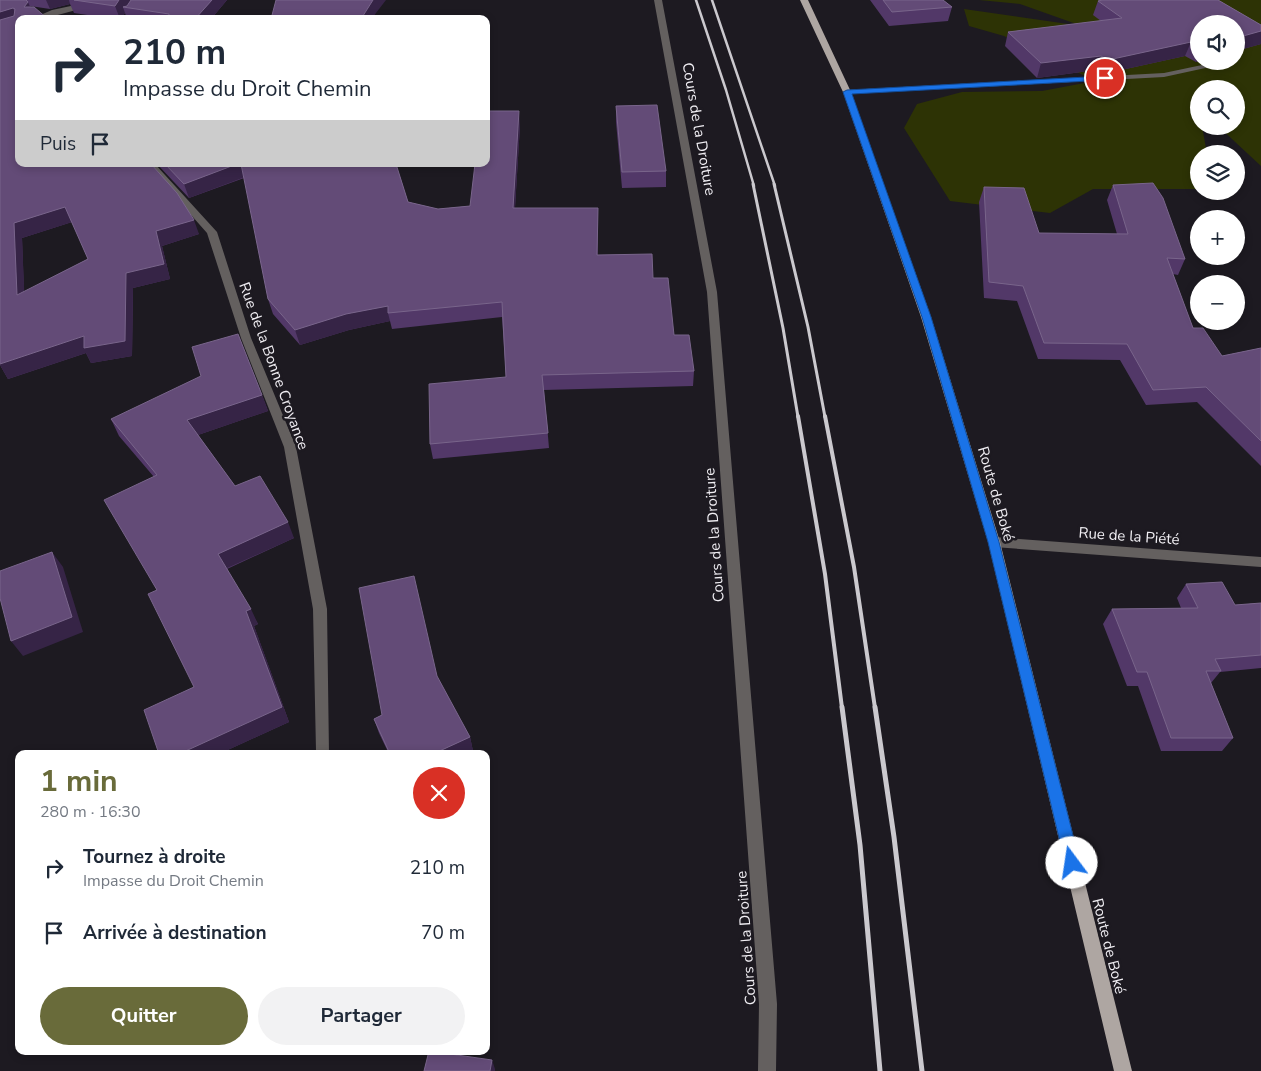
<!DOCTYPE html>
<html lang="fr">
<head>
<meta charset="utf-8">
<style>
  :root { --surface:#fff; --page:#f2f2f3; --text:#1f2937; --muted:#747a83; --accent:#696b3a }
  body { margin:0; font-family:"Nunito Sans",sans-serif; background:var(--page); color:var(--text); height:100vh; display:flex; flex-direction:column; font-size:19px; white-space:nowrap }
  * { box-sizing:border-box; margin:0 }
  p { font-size:16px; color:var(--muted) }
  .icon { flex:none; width:28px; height:28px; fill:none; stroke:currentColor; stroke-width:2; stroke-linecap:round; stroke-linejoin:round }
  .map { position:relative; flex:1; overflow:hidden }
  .side { position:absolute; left:15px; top:750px; width:475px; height:305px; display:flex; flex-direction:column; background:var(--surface); border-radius:10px; box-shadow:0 2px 8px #0003 }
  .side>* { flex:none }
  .banner { position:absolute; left:15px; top:15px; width:475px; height:152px; border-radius:10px; box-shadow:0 2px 8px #0003; background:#fff; color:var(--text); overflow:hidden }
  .controls { position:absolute; left:1190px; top:15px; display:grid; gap:10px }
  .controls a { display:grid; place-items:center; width:55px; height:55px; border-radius:50%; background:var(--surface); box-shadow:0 2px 8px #0003; font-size:25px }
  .pin { position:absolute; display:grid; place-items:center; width:42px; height:42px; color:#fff; margin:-21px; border:2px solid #fff; border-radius:50%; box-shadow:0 1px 5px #0007 }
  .me { position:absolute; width:55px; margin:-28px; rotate:346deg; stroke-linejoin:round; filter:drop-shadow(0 0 4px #0008) }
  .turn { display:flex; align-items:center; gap:18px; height:105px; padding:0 25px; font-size:22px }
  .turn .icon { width:65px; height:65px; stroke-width:2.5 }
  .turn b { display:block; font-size:35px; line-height:42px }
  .then { display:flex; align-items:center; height:48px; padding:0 25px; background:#0003; gap:10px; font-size:19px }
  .round { display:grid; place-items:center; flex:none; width:52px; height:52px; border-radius:26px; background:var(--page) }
  .head { display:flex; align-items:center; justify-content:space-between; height:85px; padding:0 25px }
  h1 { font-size:30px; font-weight:700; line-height:38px; color:var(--accent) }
  .primary-button { display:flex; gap:10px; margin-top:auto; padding:10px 25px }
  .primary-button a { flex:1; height:58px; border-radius:30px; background:var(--accent); color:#fff; font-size:20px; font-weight:700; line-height:58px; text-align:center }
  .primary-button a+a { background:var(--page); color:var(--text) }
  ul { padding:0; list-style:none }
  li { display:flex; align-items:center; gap:15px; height:65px; padding:0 25px }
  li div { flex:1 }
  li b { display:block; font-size:19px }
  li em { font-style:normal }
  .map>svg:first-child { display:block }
  .green { fill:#2d3305; fill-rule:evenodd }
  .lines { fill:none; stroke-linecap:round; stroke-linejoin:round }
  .minor { fill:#64605f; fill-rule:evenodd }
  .primary { fill:#aea6a2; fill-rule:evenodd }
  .rail-far3 { stroke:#cbc9ce; stroke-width:2.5 }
  .rail-far2 { stroke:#cbc9ce; stroke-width:3 }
  .rail-far1 { stroke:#cbc9ce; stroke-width:4 }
  .rail { stroke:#cbc9ce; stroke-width:5 }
  .wall { fill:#523868; fill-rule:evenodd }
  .shaded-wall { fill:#362446 }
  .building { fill:#634b77; stroke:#79658b; fill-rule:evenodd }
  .route { fill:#1a73e8; stroke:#114b97 }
  .labels { text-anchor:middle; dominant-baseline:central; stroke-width:5; stroke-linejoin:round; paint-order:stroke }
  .street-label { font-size:15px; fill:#f0eef3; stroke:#1d1a21 }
</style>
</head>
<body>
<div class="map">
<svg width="1261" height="1071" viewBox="0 0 1261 1071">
  <rect width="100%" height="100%" fill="#1d1a21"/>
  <path class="green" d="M 979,0 L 1261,0 L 1261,166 L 1218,126 L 1236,126 L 1236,89 L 1199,89 L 1199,126 L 1202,126 L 1207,154 L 1199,154 L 1199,189 L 1093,189 L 1050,213 L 950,201 L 904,128 L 917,104 L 962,92 L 1042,91 L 1095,81 L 1004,36 L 969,26 L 964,9 L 1082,26 L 1020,4 ZM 1199,24 L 1236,24 L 1236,61 L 1199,61 Z"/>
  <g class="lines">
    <path class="minor" d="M 99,0 L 113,0 L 43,19 L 31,19 L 52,10 Z
      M 654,0 L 662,0 L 717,292 L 777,1004 L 776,1071 L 758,1071 L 759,1004 L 707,292 Z
      M 1221,61 L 1233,62 L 1164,77 L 847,94 L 843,92 L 847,90 L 1164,73 Z
      M 146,164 L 155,164 L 217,232 L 251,338 L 296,447 L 327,609 L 329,754 L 317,754 L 316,751 L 313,609 L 284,447 L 241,338 L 207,233 Z
      M 994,537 L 1261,557 L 1261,567 L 994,547 L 990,545 L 988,542 L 990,539 Z"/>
    <path class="primary" d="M 800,0 L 808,0 L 851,92 L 931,317 L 1000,542 L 1132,1071 L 1114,1071 L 988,542 L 921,317 L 843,92 Z"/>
    <path class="rail-far3" d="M 696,0 L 726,90 L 754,186
      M 712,0 L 775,186"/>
    <path class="rail-far2" d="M 753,184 L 783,328 L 798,417
      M 774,184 L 808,327 L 825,417"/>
    <path class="rail-far1" d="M 798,416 L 825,574 L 842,708
      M 825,416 L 854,567 L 875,708"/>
    <path class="rail" d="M 842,707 L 860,845 L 880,1071
      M 875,707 L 894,837 L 922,1071"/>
  </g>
  <path class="wall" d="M 0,0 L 227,0 L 211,19 L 127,19 L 125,13 L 121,19 L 114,19 L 74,13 L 70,4 L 50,9 L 30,6 L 199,234 L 162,246 L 170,279 L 133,288 L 132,356 L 91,363 L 86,353 L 8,379 L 0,365 ZM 72,222 L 88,259 L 24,292 L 22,238 Z
    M 870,0 L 943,0 L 952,7 L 948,21 L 889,26 Z
    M 1102,0 L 1218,0 L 1261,25 L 1261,44 L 1236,51 L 1236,24 L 1199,24 L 1199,61 L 1200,61 L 1196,62 L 1185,56 L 1103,74 L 1096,70 L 1037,78 L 1005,46 L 1008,32 L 1101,21 L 1093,15 L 1098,1 Z
    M 616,106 L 666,171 L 666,187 L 622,188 L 616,122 Z
    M 520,125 L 515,208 L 598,208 L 598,255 L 653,278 L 674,335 L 694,371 L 693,386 L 544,390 L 549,448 L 433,459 L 430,444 L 506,377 L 502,317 L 392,329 L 390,321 L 349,330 L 300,345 L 273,314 L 268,299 L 244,178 L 189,198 L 157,164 L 396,164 L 408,202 L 438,209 L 470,206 Z
    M 1113,185 L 1185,259 L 1178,275 L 1173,274 L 1193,328 L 1222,356 L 1261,348 L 1261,466 L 1197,402 L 1146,405 L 1120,360 L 1038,359 L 1017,301 L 984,298 L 979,202 L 984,187 L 1039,233 L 1117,234 L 1107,200 Z
    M 262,395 L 268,411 L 198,435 L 235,486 L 294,538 L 227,569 L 258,624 L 254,626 L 289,722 L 219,754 L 159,754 L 194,687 L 156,590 L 154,477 L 119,436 L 111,419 Z
    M 1186,584 L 1235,605 L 1261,603 L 1261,668 L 1220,672 L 1211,683 L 1233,738 L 1222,751 L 1161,751 L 1138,686 L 1127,686 L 1103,624 L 1112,609 L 1181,608 L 1177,598 Z
    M 437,677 L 470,737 L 473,751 L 467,754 L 389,754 L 379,733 L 374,719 L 382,715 Z"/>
  <path class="shaded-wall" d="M 46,0 L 69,0 L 70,4 L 50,9 Z
    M 119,0 L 133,0 L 128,8 L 123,7 L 125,13 L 121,19 L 120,19 L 115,6 Z
    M 212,0 L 227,0 L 211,19 L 195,19 Z
    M 373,0 L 386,0 L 376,13 L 372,19 L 361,19 Z
    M 28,2 L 34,16 L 24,7 Z
    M 13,8 L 18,21 L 0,27 L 0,12 Z
    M 1261,31 L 1261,44 L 1236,51 L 1236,38 Z
    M 1191,42 L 1185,56 L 1103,74 L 1108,60 Z
    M 1199,55 L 1199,61 L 1200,61 L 1196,62 Z
    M 1101,56 L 1096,70 L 1037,78 L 1041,63 Z
    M 519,111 L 520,125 L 514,223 L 513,208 Z
    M 237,164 L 241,164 L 245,177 L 189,198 L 184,184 Z
    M 65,207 L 72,222 L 22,238 L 25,310 L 17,295 L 14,223 Z
    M 598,208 L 598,270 L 597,255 Z
    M 194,220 L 199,234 L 162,246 L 170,279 L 133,288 L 132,356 L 91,363 L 86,353 L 8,379 L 0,365 L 0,364 L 156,231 Z
    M 388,306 L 388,313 L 390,321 L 349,330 L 300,345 L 295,330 L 346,314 Z
    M 262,395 L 268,411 L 195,436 L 187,420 Z
    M 288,522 L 294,538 L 225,569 L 218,554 Z
    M 52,552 L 63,567 L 83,632 L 23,656 L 11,641 Z
    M 251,609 L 258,624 L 254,626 L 289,722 L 219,754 L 179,754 L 246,611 Z
    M 470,737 L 473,751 L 467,754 L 433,754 Z
    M 492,1060 L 495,1069 L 495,1071 L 490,1071 Z"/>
  <path class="building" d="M 0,0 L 26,0 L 28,2 L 24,7 L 34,7 L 48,19 L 19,19 L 19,164 L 151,164 L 177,193 L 194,220 L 156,231 L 164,264 L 126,273 L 125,341 L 84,348 L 84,336 L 0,364 L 0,20 L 14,16 L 15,9 L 13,8 L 0,12 ZM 65,207 L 88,259 L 17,295 L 14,223 Z
    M 74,0 L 119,0 L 115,6 Z
    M 131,0 L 212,0 L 195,19 L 168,19 L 169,14 L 123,7 L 127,6 Z
    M 276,0 L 373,0 L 361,19 L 271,19 Z
    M 883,0 L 943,0 L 952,7 L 892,12 Z
    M 1102,0 L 1218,0 L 1261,25 L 1261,31 L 1236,38 L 1236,24 L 1199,24 L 1199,46 L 1191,42 L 1108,60 L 1101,56 L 1041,63 L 1008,32 L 1122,18 L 1098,1 Z
    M 657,105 L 666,171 L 622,172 L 616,106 Z
    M 486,111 L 519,111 L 513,208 L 598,208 L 597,255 L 652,254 L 653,278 L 668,278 L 674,335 L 689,335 L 694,371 L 542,375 L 548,433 L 430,444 L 429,384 L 506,377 L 502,302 L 388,313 L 388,306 L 346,314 L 295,330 L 268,299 L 241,164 L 396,164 L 408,202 L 438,209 L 470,206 L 475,164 L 486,164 Z
    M 165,164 L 237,164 L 184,184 Z
    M 1153,183 L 1163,198 L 1185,259 L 1167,258 L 1193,328 L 1203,328 L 1222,356 L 1261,348 L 1261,441 L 1206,387 L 1153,390 L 1127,344 L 1044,343 L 1023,286 L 989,282 L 984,187 L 1024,188 L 1039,233 L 1128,234 L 1113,185 Z
    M 238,334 L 262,395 L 187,420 L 235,486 L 260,476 L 288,522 L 218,554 L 251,609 L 246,611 L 282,707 L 179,754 L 159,754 L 144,710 L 194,687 L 148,594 L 157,590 L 104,500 L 157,475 L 111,419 L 201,376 L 192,347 Z
    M 52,552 L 72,617 L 11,641 L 0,598 L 0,571 Z
    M 414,576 L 437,676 L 470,737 L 433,754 L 390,754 L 374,719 L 382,715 L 359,588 Z
    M 1222,582 L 1235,605 L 1261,603 L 1261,655 L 1215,659 L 1221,671 L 1206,671 L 1233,738 L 1171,738 L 1147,672 L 1137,672 L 1112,609 L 1198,608 L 1186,584 Z
    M 429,1051 L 492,1060 L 490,1071 L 424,1071 Z"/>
  <path class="route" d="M 1105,76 L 1109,78 L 1107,80 L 852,94 L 931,317 L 999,542 L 1080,863 L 1077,868 L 1072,870 L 1067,868 L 1065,863 L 988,542 L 922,317 L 843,92 L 847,90 Z"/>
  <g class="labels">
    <g class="street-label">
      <text transform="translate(699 129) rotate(80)">Cours de la Droiture</text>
      <text transform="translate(274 366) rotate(70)">Rue de la Bonne Croyance</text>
      <text transform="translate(996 494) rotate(74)">Route de Boké</text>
      <text transform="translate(714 535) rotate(-94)">Cours de la Droiture</text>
      <text transform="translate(1129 536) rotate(4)">Rue de la Piété</text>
      <text transform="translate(746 938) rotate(-94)">Cours de la Droiture</text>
      <text transform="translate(1109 946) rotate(76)">Route de Boké</text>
    </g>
  </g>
</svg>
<div class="controls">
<a><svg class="icon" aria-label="sound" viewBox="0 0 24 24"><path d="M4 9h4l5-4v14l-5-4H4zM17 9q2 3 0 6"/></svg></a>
<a><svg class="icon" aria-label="search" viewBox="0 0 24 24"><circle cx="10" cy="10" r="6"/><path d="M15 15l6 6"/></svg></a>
<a><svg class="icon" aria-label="layers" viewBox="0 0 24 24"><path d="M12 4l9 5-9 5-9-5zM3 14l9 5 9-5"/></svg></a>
<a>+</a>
<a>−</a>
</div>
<div class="pin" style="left:1105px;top:78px;background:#d93025"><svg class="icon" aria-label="arrive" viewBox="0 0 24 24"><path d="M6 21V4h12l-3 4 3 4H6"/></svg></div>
<svg class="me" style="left:1072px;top:863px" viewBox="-20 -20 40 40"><circle r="19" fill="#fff"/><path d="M0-13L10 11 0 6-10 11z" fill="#1a73e8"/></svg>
<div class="banner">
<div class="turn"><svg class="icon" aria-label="right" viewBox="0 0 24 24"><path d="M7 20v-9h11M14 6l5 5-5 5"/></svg><div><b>210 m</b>Impasse du Droit Chemin</div></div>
<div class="then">Puis<svg class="icon" aria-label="arrive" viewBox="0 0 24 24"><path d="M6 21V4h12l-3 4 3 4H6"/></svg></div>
</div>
<section class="side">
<div class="head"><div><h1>1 min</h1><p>280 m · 16:30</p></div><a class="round" style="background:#d93025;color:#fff"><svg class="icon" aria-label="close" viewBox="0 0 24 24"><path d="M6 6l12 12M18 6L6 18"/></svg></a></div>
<ul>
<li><svg class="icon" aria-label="right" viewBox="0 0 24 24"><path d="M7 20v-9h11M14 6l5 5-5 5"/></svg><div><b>Tournez à droite</b><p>Impasse du Droit Chemin</p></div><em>210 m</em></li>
<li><svg class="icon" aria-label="arrive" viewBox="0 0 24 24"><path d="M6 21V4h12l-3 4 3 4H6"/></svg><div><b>Arrivée à destination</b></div><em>70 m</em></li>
</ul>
<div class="primary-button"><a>Quitter</a><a>Partager</a></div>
</section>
</div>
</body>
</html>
